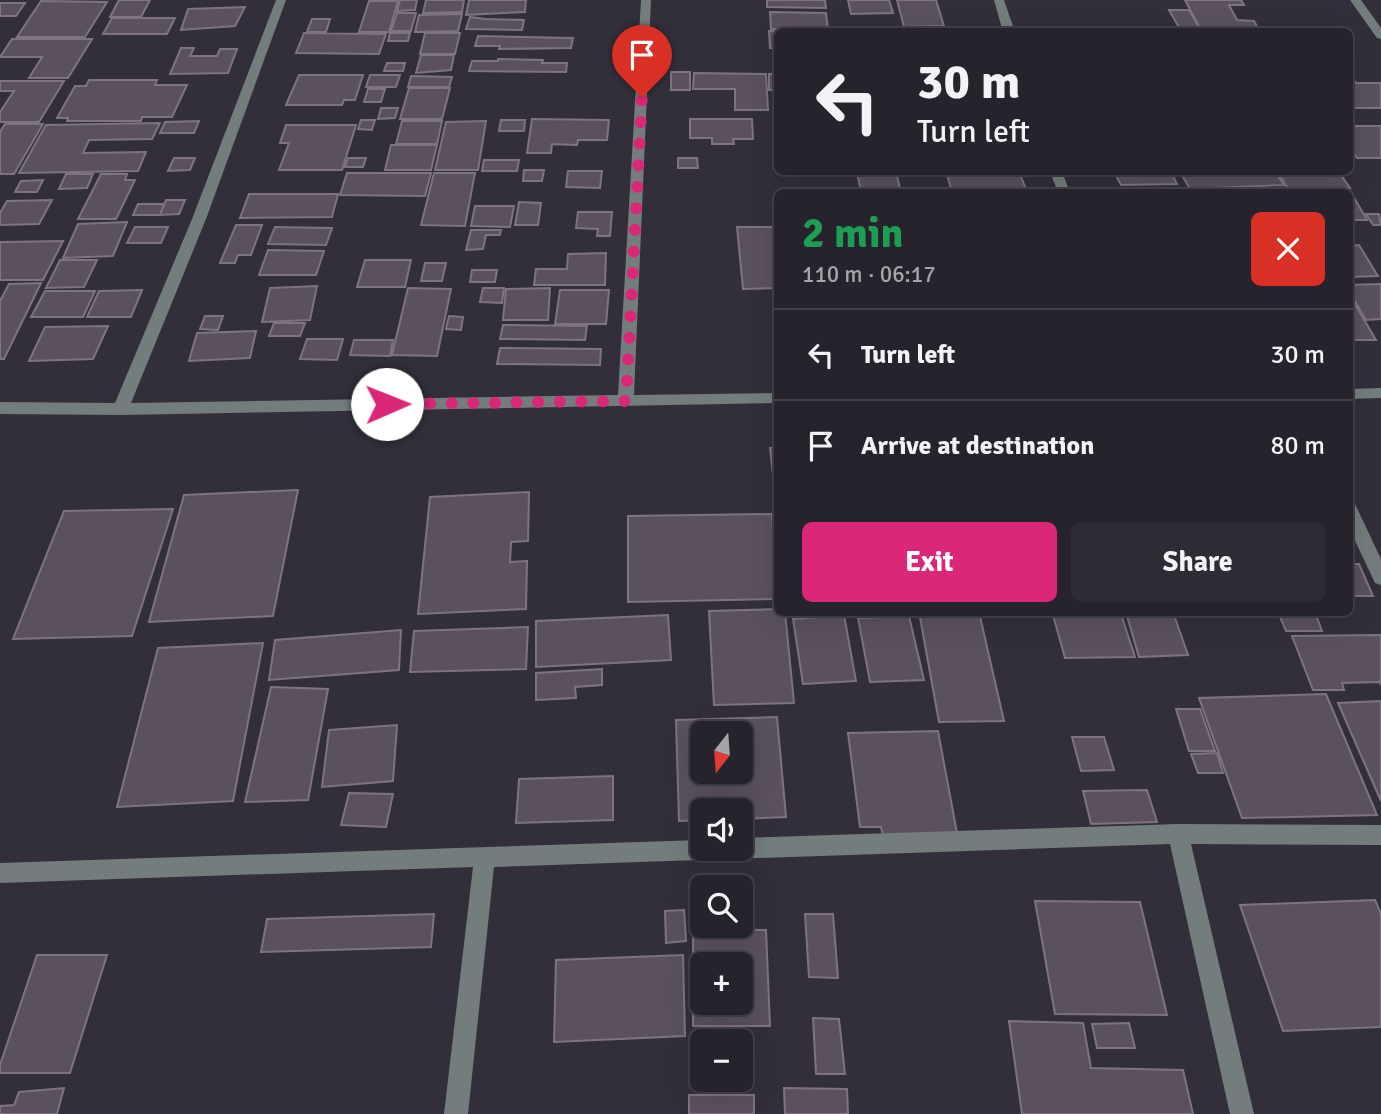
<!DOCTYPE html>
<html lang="en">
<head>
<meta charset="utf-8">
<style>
  :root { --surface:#26232c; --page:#2e2b34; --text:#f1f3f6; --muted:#a4a4a9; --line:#424048; --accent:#db2777 }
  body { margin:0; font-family:Signika,sans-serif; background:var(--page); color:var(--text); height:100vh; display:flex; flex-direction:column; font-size:26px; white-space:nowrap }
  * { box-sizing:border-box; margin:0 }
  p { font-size:23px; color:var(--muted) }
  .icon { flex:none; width:38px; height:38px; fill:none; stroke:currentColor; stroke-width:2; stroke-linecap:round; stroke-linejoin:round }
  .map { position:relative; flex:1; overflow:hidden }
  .side { position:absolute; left:774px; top:189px; width:579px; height:427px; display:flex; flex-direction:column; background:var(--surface); border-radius:10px; box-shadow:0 7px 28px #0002,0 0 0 2px var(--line) }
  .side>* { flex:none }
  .hud { position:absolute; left:774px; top:28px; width:579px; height:147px; border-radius:10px; box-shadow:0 7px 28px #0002,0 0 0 2px var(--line); background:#26232c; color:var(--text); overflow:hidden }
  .needle { width:46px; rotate:197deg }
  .fabs { position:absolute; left:690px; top:721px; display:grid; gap:14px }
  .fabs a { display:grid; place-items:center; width:63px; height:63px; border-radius:10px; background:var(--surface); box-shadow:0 7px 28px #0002,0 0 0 2px var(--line); font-size:35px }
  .pin { position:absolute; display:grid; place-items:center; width:60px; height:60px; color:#fff; margin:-72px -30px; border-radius:50% 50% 50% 0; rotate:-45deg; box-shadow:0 0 7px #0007 }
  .pin .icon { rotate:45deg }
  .me { position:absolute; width:77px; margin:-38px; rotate:89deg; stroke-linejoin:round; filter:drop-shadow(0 0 5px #0008) }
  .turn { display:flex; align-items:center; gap:24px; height:147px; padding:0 28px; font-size:32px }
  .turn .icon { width:91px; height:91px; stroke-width:2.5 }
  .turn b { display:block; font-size:49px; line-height:60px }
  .round { display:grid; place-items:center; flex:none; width:74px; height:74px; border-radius:10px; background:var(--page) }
  .headline { display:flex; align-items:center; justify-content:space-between; height:119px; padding:0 28px }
  h1 { font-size:42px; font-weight:700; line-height:52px; color:#1e9e55 }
  .primary-button { display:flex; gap:14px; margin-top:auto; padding:14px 28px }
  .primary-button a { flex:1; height:80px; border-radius:10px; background:var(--accent); color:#fff; font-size:28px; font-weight:700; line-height:80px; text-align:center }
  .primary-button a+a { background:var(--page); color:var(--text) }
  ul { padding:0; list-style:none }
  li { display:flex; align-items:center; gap:21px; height:91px; padding:0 28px; border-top:2px solid var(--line) }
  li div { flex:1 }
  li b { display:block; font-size:26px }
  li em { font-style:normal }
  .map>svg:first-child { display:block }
  .building { fill:#5a515d; stroke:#7e7481; stroke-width:2; fill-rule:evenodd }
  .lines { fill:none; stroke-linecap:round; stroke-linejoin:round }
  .minor { fill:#747d7d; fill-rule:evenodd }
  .route { stroke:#db2777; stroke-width:12; stroke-dasharray:0 21.6 }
</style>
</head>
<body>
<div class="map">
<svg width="1381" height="1114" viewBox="0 0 1381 1114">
  <rect width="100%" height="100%" fill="#322f3b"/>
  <path class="building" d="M 119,0 L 150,0 L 141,17 L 110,17 Z
    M 400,0 L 417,0 L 415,10 L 397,11 Z
    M 426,0 L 464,0 L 462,12 L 423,13 Z
    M 469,0 L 526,0 L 525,12 L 466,15 Z
    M 767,0 L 825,0 L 826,8 L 767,7 Z
    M 848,0 L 889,0 L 893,13 L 851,14 Z
    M 897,0 L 936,0 L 944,26 L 904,27 Z
    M 1185,0 L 1241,0 L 1244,5 L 1229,5 L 1237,20 L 1254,21 L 1260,32 L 1202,32 Z
    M 41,1 L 107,2 L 85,37 L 17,37 Z
    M 369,1 L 398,1 L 389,32 L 359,32 Z
    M 0,3 L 25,3 L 16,16 L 0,16 Z
    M 245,7 L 235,26 L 181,30 L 188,9 Z
    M 1169,10 L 1189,10 L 1201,31 L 1181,31 Z
    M 770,12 L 826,13 L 828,30 L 771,29 Z
    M 397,13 L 416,13 L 411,31 L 391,31 Z
    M 462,14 L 458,31 L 415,32 L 419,15 Z
    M 470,17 L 486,19 L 524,20 L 522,30 L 466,29 Z
    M 112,18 L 175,18 L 167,34 L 103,34 Z
    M 312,19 L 330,19 L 326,32 L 307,32 Z
    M 769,31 L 820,32 L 777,32 L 777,48 L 770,48 Z
    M 304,33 L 386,34 L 379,54 L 296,53 Z
    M 390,33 L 410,33 L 408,41 L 388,41 Z
    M 425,33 L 460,33 L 455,54 L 420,54 Z
    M 478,36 L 573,38 L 571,48 L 499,49 L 500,46 L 475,46 Z
    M 12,39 L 92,39 L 68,78 L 29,78 L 42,57 L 0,57 Z
    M 181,48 L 194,48 L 190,56 L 217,56 L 220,49 L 237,49 L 228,73 L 170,74 Z
    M 421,55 L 454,55 L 451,70 L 416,73 Z
    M 498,59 L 543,60 L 542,63 L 567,63 L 566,72 L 469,71 L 472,61 L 498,61 Z
    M 387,63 L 405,63 L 403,71 L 384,71 Z
    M 671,72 L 690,72 L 690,90 L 671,90 Z
    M 694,73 L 766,74 L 768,110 L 735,110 L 735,89 L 693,89 Z
    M 769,74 L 777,74 L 777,90 L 769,90 Z
    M 299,75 L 363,75 L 355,100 L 344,100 L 342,105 L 286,105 Z
    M 370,75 L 400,75 L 396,87 L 366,87 Z
    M 1349,75 L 1356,83 L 1381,83 L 1381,108 L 1349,108 Z
    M 411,76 L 452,77 L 449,87 L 408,87 Z
    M 89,80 L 157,80 L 155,85 L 187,85 L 172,117 L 142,117 L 141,121 L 67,121 L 68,118 L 57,118 L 75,86 L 86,86 Z
    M 0,81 L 64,81 L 39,122 L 0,122 L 0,112 L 14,91 L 0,91 Z
    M 409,88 L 450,88 L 442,119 L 400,119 Z
    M 368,89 L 385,89 L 381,102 L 364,102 Z
    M 381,108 L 398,108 L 395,118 L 378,119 Z
    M 532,119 L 609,120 L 607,140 L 578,140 L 577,145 L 552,144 L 551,153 L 527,153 Z
    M 690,119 L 752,119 L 753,139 L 733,139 L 734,144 L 712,144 L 712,138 L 690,138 Z
    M 361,120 L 375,120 L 372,130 L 358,129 Z
    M 501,120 L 525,120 L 524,131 L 499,131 Z
    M 199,121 L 194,133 L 160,133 L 165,122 Z
    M 402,121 L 442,121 L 437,144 L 396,144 Z
    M 486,121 L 478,170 L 435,170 L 446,122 Z
    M 160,123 L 152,139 L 89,140 L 83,153 L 146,152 L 138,171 L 19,173 L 46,125 Z
    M 5,124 L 43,124 L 14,174 L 0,174 L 0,132 Z
    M 286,125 L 356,125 L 342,170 L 279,170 L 289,143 L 280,143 Z
    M 1349,126 L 1381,126 L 1381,158 L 1357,158 L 1349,146 Z
    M 391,145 L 437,145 L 431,170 L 385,170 Z
    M 174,158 L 195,158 L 190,170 L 168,171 Z
    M 348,158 L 366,158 L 363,167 L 345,167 Z
    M 678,158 L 697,158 L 698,168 L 678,168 Z
    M 484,160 L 519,160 L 517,171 L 482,171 Z
    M 524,170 L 544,170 L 542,181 L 523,181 Z
    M 568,171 L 602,171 L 600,188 L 566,187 Z
    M 857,172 L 896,172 L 901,192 L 861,192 Z
    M 1114,172 L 1171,172 L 1177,184 L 1121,185 Z
    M 1180,172 L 1275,172 L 1284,185 L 1190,189 Z
    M 1278,172 L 1339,172 L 1350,188 L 1288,189 Z
    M 347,173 L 431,173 L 425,196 L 340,195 Z
    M 434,173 L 475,173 L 465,226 L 421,225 Z
    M 66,174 L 93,174 L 87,188 L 59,189 Z
    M 101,174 L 127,174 L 125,180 L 135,180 L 116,219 L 78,219 Z
    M 1020,174 L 1027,192 L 952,192 L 947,175 Z
    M 43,180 L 37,192 L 15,192 L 21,181 Z
    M 249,194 L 338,194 L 332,217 L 240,218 Z
    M 1349,194 L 1352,194 L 1367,220 L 1349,220 Z
    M 52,200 L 39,224 L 0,225 L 0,213 L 7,201 Z
    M 166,200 L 185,200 L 179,214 L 160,215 Z
    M 519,202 L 541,203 L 538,225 L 515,225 Z
    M 138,204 L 164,204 L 160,215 L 133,215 Z
    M 475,206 L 514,206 L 510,227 L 471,226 Z
    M 578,212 L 612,212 L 610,236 L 597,236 L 598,229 L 576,228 Z
    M 1366,214 L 1379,214 L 1381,225 L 1373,225 Z
    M 127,222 L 113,256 L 63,258 L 78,224 Z
    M 236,225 L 262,225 L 251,255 L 238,255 L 235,263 L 220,263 Z
    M 135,227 L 168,227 L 161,243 L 127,243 Z
    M 275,227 L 332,228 L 326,245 L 268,244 Z
    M 737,227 L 777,227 L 777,288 L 743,289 Z
    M 471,230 L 501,230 L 500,235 L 486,235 L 483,249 L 466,250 Z
    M 63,241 L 43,280 L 0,280 L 0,242 Z
    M 1359,245 L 1378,276 L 1349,277 L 1349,246 Z
    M 268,250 L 324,251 L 316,275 L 259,275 Z
    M 606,253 L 605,285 L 534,285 L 536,269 L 567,269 L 568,254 Z
    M 60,260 L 97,260 L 84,287 L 46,288 Z
    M 365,260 L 411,260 L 405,287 L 357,287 Z
    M 425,263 L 446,263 L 442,281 L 421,281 Z
    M 472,270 L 497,270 L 495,282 L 470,282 Z
    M 41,283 L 4,359 L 0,359 L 0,301 L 9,284 Z
    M 1381,284 L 1381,319 L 1366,320 L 1349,291 L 1349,285 Z
    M 317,286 L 310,320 L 262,322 L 270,288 Z
    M 408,288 L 451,289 L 437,356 L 392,355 Z
    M 483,288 L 504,288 L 502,303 L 480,302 Z
    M 550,288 L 548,320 L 503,320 L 506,289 Z
    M 142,290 L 131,317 L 87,317 L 99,291 Z
    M 560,290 L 609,290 L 606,324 L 555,324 Z
    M 45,291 L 95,291 L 83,317 L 31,317 Z
    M 1349,294 L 1376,340 L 1349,340 Z
    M 205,316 L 223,316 L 218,330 L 200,329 Z
    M 449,316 L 463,317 L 461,330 L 446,329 Z
    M 274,323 L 305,323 L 300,336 L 269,336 Z
    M 503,325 L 587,326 L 585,340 L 500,339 Z
    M 108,326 L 93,359 L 29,361 L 45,327 Z
    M 256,331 L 250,358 L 189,361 L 197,333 Z
    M 307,339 L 343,339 L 337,360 L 300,359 Z
    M 354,340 L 393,340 L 390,356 L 350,355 Z
    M 500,348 L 601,349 L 600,365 L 497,364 Z
    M 770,448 L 777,448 L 777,475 L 773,475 Z
    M 298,490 L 273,616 L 149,622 L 184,495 Z
    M 529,492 L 528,541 L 511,542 L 510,562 L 527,561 L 526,609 L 418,614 L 430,497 Z
    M 173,509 L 132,636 L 13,639 L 64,511 Z
    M 772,514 L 777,599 L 628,602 L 628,516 Z
    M 1349,564 L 1359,564 L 1373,596 L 1349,596 Z
    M 777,609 L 777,612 L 785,612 L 794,703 L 714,705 L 709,611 Z
    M 919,612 L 979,612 L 1004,721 L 939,722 Z
    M 1278,612 L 1315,612 L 1322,631 L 1286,631 Z
    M 1121,614 L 1135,657 L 1065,658 L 1053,615 Z
    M 668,615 L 671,660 L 536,667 L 536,621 Z
    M 844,615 L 856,681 L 803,684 L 793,619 Z
    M 1174,615 L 1188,655 L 1139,657 L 1127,616 Z
    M 909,616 L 924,680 L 870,682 L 858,618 Z
    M 528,627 L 526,669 L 410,672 L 414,631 Z
    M 401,630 L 399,670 L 269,680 L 275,640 Z
    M 1381,635 L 1381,685 L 1380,682 L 1342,683 L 1344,690 L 1313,690 L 1292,636 Z
    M 263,643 L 233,801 L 117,807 L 158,648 Z
    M 602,669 L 602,685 L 575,687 L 576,698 L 536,700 L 536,673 Z
    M 271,687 L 328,689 L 308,800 L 245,802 Z
    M 1326,694 L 1377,815 L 1242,818 L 1199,698 Z
    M 1381,701 L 1381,801 L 1338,703 Z
    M 1176,709 L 1200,709 L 1215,751 L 1189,751 Z
    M 777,717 L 786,817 L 740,819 L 740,810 L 702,810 L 702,820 L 679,821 L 676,720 ZM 702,733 L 740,733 L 740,772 L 702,772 Z
    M 397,725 L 393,781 L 322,787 L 329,730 Z
    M 938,731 L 957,833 L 883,835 L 881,827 L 860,827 L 848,733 Z
    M 1072,737 L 1104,737 L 1114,770 L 1081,771 Z
    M 1217,753 L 1223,773 L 1198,773 L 1191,754 Z
    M 613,776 L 613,820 L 516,823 L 519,779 Z
    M 1147,790 L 1157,822 L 1091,824 L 1083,791 Z
    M 349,793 L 393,794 L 386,827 L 341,825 Z
    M 1375,900 L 1381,914 L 1381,1027 L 1283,1031 L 1240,905 Z
    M 1035,901 L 1140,902 L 1167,1015 L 1055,1014 Z
    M 684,910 L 686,941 L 666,943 L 665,911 Z
    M 434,914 L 431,947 L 261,952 L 267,919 Z
    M 805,914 L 833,914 L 838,978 L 809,977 Z
    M 693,929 L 766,930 L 770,1026 L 693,1026 ZM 702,964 L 740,964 L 740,1003 L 702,1003 Z
    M 37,955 L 107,955 L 70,1073 L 0,1073 L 0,1065 Z
    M 683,955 L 685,1036 L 554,1042 L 556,960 Z
    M 813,1018 L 839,1019 L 845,1074 L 816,1074 Z
    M 1009,1021 L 1083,1023 L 1091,1068 L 1183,1070 L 1193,1114 L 1022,1114 Z
    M 1129,1023 L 1135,1048 L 1097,1048 L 1092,1024 Z
    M 64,1088 L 57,1114 L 0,1114 L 0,1106 L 14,1105 L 19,1092 Z
    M 784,1088 L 847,1089 L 848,1114 L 785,1114 Z
    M 689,1095 L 754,1095 L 754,1114 L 689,1114 Z"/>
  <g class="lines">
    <path class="minor" d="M 276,0 L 286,0 L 206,219 L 131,403 L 618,395 L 641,0 L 651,0 L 634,395 L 777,393 L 777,403 L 121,415 L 0,414 L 0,402 L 115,403 L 192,219 Z
      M 994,0 L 1004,0 L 1015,32 L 1003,32 Z
      M 1350,0 L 1361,0 L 1381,28 L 1381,39 L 1377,38 Z
      M 1050,172 L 1062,172 L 1070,192 L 1058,192 Z
      M 1381,388 L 1381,398 L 1349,399 L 1349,389 Z
      M 1349,503 L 1355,504 L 1381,559 L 1381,585 L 1375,583 L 1349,528 Z
      M 1178,824 L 1381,825 L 1381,845 L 1191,844 L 1254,1114 L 1230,1114 L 1170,844 L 494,867 L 468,1114 L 444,1114 L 473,867 L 0,883 L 0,863 L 702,840 L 702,849 L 740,849 L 740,838 Z"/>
  </g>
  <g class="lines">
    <path class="route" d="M 387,404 L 626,401 L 642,97"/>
  </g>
</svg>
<div class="fabs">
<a><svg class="needle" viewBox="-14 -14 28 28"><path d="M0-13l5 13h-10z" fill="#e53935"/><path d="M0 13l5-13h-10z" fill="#a4a4a9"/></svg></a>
<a><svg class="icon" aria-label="sound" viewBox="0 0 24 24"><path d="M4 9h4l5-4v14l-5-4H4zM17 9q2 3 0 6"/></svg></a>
<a><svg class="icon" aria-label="search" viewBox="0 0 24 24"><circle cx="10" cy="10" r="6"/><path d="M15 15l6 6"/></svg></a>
<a>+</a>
<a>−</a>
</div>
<div class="pin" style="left:642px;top:97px;background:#d93025"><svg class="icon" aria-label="arrive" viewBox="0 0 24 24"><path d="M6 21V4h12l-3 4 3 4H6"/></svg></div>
<svg class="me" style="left:387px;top:404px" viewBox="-20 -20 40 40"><circle r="19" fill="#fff"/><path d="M0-13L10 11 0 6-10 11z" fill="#db2777"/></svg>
<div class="hud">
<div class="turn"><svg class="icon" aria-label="left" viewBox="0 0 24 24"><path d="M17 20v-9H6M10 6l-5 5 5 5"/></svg><div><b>30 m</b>Turn left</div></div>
</div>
<section class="side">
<div class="headline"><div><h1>2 min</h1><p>110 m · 06:17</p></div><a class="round" style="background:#d93025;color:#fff"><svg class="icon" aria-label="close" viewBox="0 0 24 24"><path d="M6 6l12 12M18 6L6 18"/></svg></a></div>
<ul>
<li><svg class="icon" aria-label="left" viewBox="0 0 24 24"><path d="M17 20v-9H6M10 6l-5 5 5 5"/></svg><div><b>Turn left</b></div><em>30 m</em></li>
<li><svg class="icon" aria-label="arrive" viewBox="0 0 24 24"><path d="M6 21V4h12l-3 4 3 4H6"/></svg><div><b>Arrive at destination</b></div><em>80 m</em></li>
</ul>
<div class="primary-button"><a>Exit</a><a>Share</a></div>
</section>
</div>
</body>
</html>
